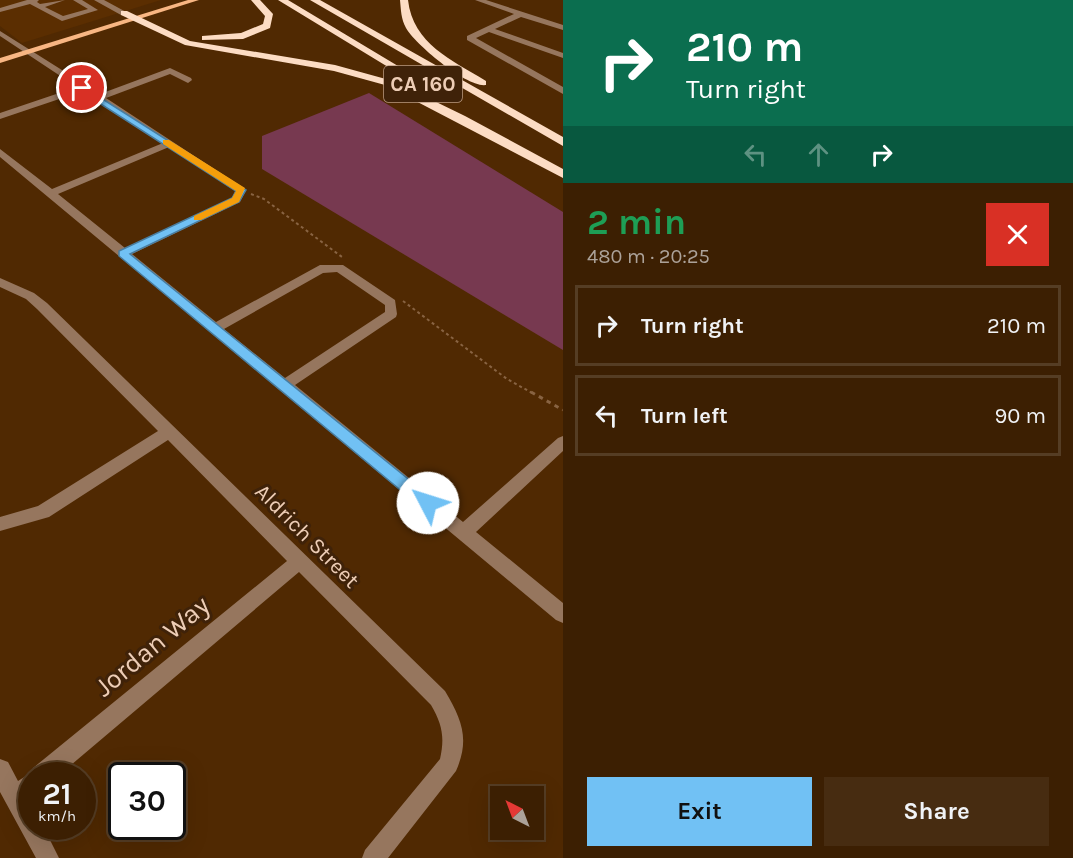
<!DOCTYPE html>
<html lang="en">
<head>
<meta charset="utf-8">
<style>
  :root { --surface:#3c1f02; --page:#472c11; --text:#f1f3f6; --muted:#aca299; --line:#553d24; --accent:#71c1f4 }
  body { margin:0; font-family:Karla,sans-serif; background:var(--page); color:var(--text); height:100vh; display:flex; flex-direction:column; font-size:22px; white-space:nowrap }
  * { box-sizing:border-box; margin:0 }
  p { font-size:20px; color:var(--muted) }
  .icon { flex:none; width:33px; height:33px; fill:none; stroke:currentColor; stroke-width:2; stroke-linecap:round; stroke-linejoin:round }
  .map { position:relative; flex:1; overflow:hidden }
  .panel { display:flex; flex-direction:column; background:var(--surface); width:510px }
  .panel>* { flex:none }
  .guide { background:#0b6e4f; color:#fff; overflow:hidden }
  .needle { width:39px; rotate:318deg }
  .tools { position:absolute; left:490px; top:786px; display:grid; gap:12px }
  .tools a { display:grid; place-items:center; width:54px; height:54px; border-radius:0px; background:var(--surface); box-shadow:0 6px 24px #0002,0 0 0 2px var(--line); font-size:30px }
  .speed { position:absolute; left:18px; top:762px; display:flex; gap:12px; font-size:30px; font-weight:700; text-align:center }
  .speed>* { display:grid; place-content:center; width:78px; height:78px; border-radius:50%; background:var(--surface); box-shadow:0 6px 24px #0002,0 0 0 2px var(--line); line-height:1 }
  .speed small { font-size:15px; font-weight:400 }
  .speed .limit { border:3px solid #111; border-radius:9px; background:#fff; color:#111 }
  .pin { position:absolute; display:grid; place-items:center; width:51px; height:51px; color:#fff; margin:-26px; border:3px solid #fff; border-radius:50%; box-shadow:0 2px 6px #0007 }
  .me { position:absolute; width:66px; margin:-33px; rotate:310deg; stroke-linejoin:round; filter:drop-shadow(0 0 4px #0008) }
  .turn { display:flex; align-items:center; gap:21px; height:126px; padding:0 24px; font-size:27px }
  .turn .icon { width:78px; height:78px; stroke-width:2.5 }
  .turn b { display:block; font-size:42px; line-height:51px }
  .lanes { display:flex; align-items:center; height:57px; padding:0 24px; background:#0003; justify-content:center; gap:30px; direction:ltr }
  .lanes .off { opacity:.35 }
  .round { display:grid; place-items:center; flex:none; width:63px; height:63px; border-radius:0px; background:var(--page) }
  .summary { display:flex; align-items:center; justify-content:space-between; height:102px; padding:0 24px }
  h1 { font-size:36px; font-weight:700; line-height:45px; color:#1e9e55 }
  .button { display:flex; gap:12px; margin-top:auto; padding:12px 24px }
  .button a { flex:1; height:69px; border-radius:0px; background:var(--accent); color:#111; font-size:24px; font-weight:700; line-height:69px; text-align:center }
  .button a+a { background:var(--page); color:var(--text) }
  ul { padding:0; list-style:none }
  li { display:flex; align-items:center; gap:18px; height:81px; margin:0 12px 9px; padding:0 12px; border:3px solid var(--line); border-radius:0px }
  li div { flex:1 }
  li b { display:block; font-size:22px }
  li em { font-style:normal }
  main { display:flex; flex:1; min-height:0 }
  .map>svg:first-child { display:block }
  .built { fill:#5b2e01 }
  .green { fill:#773950 }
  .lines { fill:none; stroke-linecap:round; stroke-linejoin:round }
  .path-far1 { stroke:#886342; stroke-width:2; stroke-dasharray:3 3; stroke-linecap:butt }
  .path { stroke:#886342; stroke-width:3; stroke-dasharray:4.5 4.5; stroke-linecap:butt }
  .minor { fill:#96765e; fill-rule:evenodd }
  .major { fill:#f8b683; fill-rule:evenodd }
  .highway { fill:#fcdcc4; fill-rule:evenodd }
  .route { fill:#71c1f4; stroke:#497d9f; stroke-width:1.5 }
  .slow { fill:#f59e0b }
  .labels { text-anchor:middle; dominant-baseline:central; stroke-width:6; stroke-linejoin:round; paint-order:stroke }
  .shield { fill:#3f2209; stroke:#b99a82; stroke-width:1.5 }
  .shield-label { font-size:21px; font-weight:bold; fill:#edcdb6 }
  .street-label { font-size:22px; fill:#edcdb6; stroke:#3f2209 }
  .near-street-label { font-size:27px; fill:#edcdb6; stroke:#3f2209 }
</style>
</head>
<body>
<main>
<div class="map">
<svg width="563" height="858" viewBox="0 0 563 858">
  <rect width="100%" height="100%" fill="#502902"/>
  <path class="built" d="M 0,0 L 161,0 L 22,43 L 0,26 Z"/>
  <path class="green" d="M 369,93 L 563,212 L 563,350 L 262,169 L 262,136 Z"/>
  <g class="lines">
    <path class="path-far1" d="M 251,194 L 264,199 L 342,257
      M 403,301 L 507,379 L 534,394"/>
    <path class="path" d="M 531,392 L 563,410"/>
    <path class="minor" d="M 27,0 L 39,0 L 37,2 L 40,4 L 65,0 L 45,7 L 63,16 L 88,9 L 73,0 L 82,0 L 98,10 L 62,21 L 30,4 L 0,12 L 0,8 Z
      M 94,0 L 104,0 L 128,13 L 121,15 Z
      M 475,0 L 486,0 L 563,25 L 563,30 L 521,17 L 495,29 L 563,53 L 563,58 L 489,32 L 476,38 L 563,87 L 563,94 L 467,40 L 467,36 L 514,14 Z
      M 0,31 L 100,94 L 170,68 L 191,78 L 192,80 L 188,83 L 170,74 L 106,98 L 246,190 L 240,202 L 132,254 L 216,322 L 320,265 L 343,265 L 395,300 L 397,314 L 396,317 L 295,385 L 463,522 L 558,438 L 563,436 L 563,451 L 476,532 L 563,603 L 563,623 L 556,620 L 0,157 L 0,149 L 52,189 L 163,143 L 83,91 L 0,119 L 0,113 L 77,87 L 0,36 ZM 169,147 L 235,191 L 232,198 L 125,248 L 58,194 ZM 337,272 L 385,305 L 385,312 L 285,378 L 224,329 L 323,273 Z
      M 0,278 L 34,293 L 47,303 L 445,691 C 462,720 470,739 456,771 L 388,858 L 362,858 L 365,850 L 440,759 C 445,737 442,724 431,705 L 299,572 L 58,776 L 32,776 L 32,797 L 28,800 L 32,806 L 32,826 L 43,826 L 59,858 L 36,858 L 0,792 L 0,759 L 8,762 L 18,781 L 32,772 L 33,768 L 287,561 L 168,440 L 49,517 L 0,531 L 0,517 L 38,506 L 158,431 L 37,309 L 26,299 L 0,287 Z"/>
    <path class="major" d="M 188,0 L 199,0 L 0,63 L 0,58 Z"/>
    <path class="highway" d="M 251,0 L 260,0 L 273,14 L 270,28 L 243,39 L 202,40 L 202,36 L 241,33 L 263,24 L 265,16 Z
      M 278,0 L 288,0 L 448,96 L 439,98 Z
      M 310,0 L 320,0 L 563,137 L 563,146 Z
      M 400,0 L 408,0 C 413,44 452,60 486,81 L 486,85 C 467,88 415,44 406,28 C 401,19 401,10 400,0 Z
      M 121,11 L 127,11 L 190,41 L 335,65 L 393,81 L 465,116 L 563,169 L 563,178 L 385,85 L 334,71 L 185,45 L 121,15 Z"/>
  </g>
  <path class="route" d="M 82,86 L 246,190 L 239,202 L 130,254 L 433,499 L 435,503 L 433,508 L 422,508 L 119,256 L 119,251 L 232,198 L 236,191 L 79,90 Z"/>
  <path class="slow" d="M 163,140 L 169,140 L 245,188 L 239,202 L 201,220 L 194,220 L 194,216 L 232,198 L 236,191 L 163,144 Z"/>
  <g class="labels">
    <rect class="shield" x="384" y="66" width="78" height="36" rx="4.5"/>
    <g class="shield-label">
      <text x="423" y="84">CA 160</text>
    </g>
    <g class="street-label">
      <text transform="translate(307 536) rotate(45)">Aldrich Street</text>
    </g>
    <g class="near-street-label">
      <text transform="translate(152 646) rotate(-40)">Jordan Way</text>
    </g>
  </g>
</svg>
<div class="tools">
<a><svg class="needle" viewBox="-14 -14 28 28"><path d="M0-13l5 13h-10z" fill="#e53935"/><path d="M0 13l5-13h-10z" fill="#aca299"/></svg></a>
</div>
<div class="speed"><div>21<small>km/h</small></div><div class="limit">30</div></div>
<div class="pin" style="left:82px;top:88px;background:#d93025"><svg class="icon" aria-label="arrive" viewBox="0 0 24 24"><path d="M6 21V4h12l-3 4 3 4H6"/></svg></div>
<svg class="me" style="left:428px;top:503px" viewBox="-20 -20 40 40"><circle r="19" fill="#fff"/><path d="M0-13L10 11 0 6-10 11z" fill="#71c1f4"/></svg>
</div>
<section class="panel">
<div class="guide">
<div class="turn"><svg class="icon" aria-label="right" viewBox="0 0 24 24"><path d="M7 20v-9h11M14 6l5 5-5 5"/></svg><div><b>210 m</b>Turn right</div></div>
<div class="lanes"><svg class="icon off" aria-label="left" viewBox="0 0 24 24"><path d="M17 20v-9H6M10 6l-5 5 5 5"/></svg><svg class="icon off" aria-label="ahead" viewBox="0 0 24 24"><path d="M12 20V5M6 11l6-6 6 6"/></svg><svg class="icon" aria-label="right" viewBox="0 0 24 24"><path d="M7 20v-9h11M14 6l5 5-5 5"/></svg></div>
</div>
<div class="summary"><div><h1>2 min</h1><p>480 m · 20:25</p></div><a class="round" style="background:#d93025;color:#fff"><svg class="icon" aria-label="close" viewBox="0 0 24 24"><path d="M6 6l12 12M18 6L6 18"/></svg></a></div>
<ul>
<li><svg class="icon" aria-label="right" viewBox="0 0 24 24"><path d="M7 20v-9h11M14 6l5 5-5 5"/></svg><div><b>Turn right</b></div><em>210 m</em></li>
<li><svg class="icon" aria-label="left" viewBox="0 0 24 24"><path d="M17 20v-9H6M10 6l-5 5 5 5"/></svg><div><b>Turn left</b></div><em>90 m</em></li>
</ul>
<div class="button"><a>Exit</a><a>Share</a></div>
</section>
</main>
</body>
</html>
